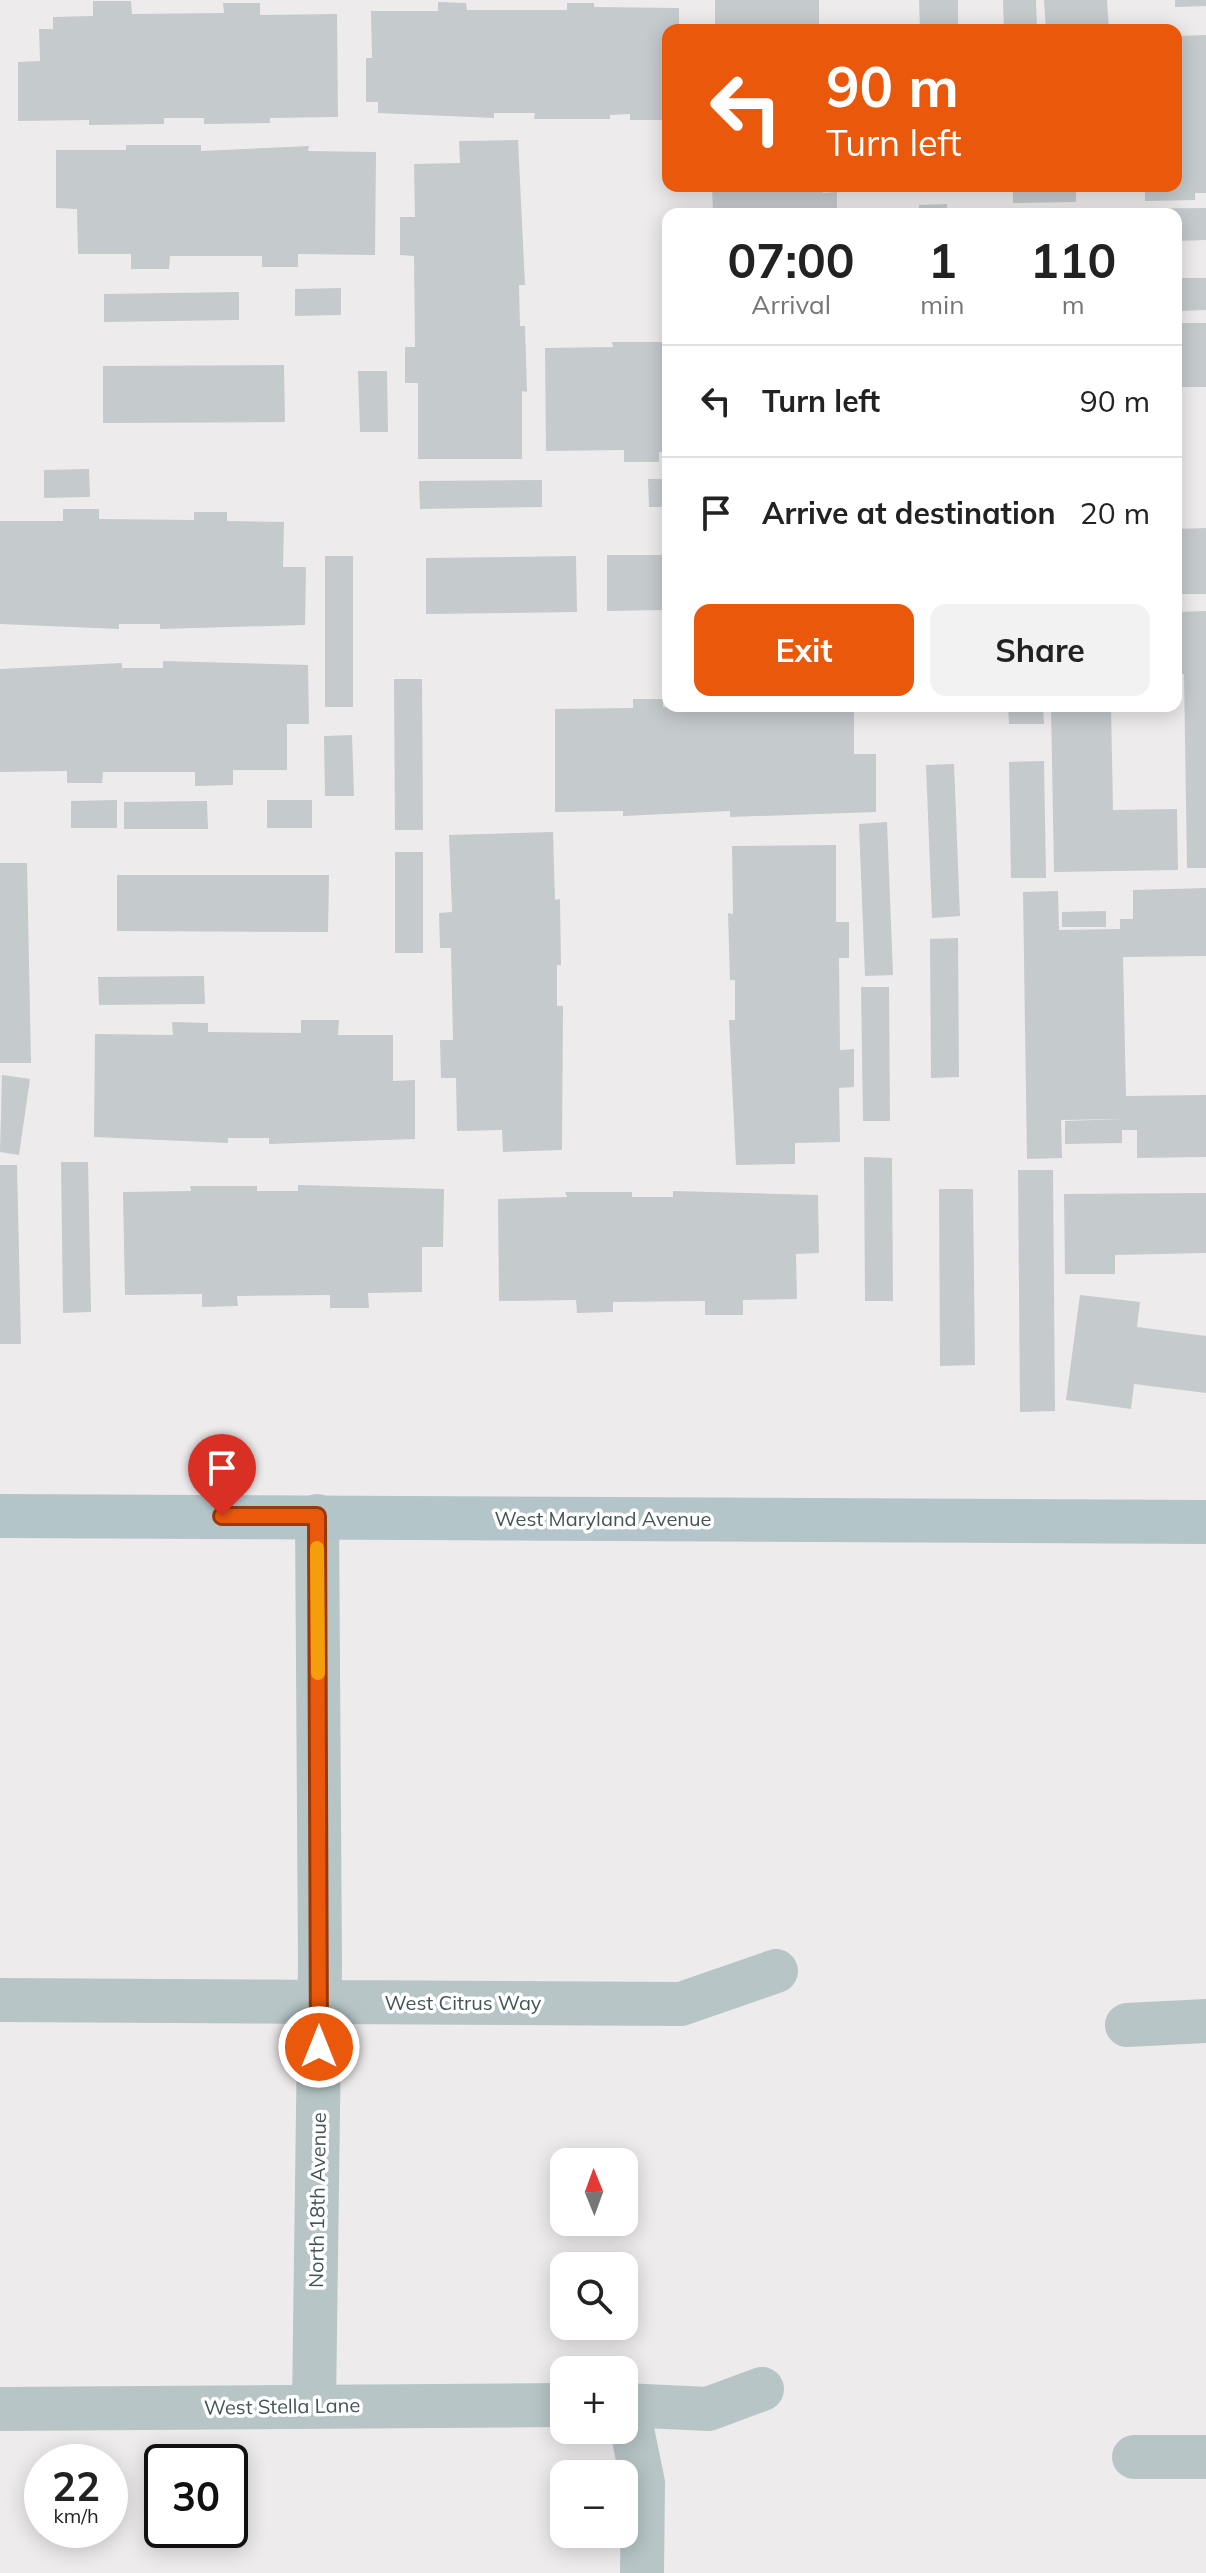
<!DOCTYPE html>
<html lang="en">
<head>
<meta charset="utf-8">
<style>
  :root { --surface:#fff; --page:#f2f2f2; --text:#222; --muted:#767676; --line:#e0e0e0; --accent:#ea580c }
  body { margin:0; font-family:Mulish,sans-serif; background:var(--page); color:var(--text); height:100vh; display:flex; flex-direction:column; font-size:30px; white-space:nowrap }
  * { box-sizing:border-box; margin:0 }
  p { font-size:26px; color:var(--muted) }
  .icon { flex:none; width:44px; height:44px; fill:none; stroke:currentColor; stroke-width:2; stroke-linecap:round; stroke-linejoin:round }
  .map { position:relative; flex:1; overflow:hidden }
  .details { position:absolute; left:662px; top:208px; width:520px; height:504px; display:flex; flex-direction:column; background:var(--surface); border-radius:16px; box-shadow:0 4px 20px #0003 }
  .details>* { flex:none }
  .hud { position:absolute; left:662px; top:24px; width:520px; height:168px; border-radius:16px; box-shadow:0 4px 20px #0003; background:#ea580c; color:#fff; overflow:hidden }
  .needle { width:52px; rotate:359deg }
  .tools { position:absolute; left:550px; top:2148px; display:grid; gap:16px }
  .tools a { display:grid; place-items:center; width:88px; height:88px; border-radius:16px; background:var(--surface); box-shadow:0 4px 20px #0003; font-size:40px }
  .speed { position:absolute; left:24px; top:2444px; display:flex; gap:16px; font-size:40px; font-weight:700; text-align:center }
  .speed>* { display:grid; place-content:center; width:104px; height:104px; border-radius:50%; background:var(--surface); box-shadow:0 4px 20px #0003; line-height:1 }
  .speed small { font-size:20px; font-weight:400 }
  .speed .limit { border:4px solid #111; border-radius:12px; background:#fff; color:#111 }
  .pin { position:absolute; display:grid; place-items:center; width:68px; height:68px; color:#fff; margin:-82px -34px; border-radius:50% 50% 50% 0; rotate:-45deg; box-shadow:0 0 8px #0007 }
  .pin .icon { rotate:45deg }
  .me { position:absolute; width:88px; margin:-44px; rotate:0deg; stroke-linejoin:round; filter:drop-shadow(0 0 6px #0008) }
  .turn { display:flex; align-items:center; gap:28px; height:168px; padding:0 32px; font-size:36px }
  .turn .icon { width:104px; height:104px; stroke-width:2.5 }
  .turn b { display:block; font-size:56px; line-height:68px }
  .eta { display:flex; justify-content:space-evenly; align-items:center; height:136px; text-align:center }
  .eta b { font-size:48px; font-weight:700; line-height:56px }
  .cta { display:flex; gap:16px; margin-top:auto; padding:16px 32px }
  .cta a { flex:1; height:92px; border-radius:16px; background:var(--accent); color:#fff; font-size:32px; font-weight:700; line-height:92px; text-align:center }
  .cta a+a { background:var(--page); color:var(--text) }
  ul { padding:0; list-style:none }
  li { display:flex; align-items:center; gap:24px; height:112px; padding:0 32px; border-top:2px solid var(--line) }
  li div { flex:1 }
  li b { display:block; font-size:30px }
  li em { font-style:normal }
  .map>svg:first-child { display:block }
  .building { fill:#c5cacd }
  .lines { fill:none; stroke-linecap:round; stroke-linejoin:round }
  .street { stroke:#b7c5c7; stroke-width:44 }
  .secondary { stroke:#b4c5ca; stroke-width:44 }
  .route-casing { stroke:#983908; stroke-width:20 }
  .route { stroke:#ea580c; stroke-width:14 }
  .slow { stroke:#f59e0b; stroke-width:14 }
  .labels { text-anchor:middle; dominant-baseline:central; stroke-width:7; stroke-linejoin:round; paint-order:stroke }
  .street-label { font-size:20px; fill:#445457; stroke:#fff }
</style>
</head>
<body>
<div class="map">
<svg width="1206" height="2573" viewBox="0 0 1206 2573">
  <rect width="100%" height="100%" fill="#eeebec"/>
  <path class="building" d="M 715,0 L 819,0 L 819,30 L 715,30 Z
    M 919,0 L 958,0 L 958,30 L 920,30 Z
    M 1003,0 L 1036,0 L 1037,30 L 1004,30 Z
    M 1044,0 L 1107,0 L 1109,30 L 1046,30 Z
    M 1175,0 L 1206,0 L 1206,6 L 1175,7 Z
    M 93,1 L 131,1 L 132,14 L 224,13 L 223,3 L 260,3 L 260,15 L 337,14 L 338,117 L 270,118 L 270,123 L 204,124 L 204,118 L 164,118 L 164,124 L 89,125 L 89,120 L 18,121 L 18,62 L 40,61 L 39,29 L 53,29 L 53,17 L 93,16 Z
    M 438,2 L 466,3 L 467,10 L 567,10 L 567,3 L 594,3 L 594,7 L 679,8 L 679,30 L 668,30 L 668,120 L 630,120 L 630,114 L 610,115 L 610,119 L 534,119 L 535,113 L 494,113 L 494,118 L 378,113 L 378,102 L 366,102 L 366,58 L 372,58 L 371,11 L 438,11 Z
    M 1206,35 L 1206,193 L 1195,193 L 1195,200 L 1145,201 L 1145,191 L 1101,192 L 1101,186 L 1176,186 L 1176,36 Z
    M 518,140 L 525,285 L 519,285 L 520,326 L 525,326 L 527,392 L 522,391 L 522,459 L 418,459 L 418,383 L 405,383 L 405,347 L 415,347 L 414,256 L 400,255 L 400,217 L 415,217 L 414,164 L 460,163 L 459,141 Z
    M 126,145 L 201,145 L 201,151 L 309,146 L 308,151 L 376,152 L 375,255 L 298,254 L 298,267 L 262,267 L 262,256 L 170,256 L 169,269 L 131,269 L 131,254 L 78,254 L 77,209 L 56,208 L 56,150 L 126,150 Z
    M 712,186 L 823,186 L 823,193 L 837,192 L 837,214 L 713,214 Z
    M 1013,186 L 1076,186 L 1076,202 L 1013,203 Z
    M 947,204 L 947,214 L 919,214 L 919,205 Z
    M 1206,208 L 1206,240 L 1176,241 L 1176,214 L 1016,214 L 1016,210 Z
    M 1176,278 L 1206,278 L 1206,310 L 1176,311 Z
    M 341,288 L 341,315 L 295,316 L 295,289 Z
    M 239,292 L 239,320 L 104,322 L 104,294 Z
    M 1176,323 L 1206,323 L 1206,387 L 1176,387 Z
    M 612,342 L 668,342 L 668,452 L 659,452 L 659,462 L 624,462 L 624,450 L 546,451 L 545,348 L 613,347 Z
    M 284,365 L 285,422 L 103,423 L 103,366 Z
    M 358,371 L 387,371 L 388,432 L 360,432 Z
    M 89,469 L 90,497 L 44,498 L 44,470 Z
    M 648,479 L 668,479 L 668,507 L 649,507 Z
    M 542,480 L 542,507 L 420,509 L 419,481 Z
    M 63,509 L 99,509 L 99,519 L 194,520 L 194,512 L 227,512 L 227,521 L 284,522 L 283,567 L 306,567 L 305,625 L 160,629 L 160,624 L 119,624 L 119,629 L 0,624 L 0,521 L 63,521 Z
    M 1206,528 L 1206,594 L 1176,594 L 1176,529 Z
    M 607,555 L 668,555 L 668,610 L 607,611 Z
    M 325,556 L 353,556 L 353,707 L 325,707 Z
    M 576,556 L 577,612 L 426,614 L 426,558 Z
    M 1206,611 L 1206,868 L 1187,868 L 1184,674 L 1176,674 L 1176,612 Z
    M 163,661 L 308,665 L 309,724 L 287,724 L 287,770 L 233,770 L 233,785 L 195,786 L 195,772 L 103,772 L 102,783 L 67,783 L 67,771 L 0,772 L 0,669 L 122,663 L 122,668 L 163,668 Z
    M 394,679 L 422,679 L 423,830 L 395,830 Z
    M 633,699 L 663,699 L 663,707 L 854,708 L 854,754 L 876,754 L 876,812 L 730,817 L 730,811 L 623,816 L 623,811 L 555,812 L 555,709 L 633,708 Z
    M 1008,706 L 1043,706 L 1044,724 L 1009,724 Z
    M 1051,706 L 1111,706 L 1113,810 L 1177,809 L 1178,870 L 1054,872 Z
    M 352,735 L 354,796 L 325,796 L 324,736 Z
    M 1044,761 L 1046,878 L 1011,878 L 1009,762 Z
    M 954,764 L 960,916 L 932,918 L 926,765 Z
    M 117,800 L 117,828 L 71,828 L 71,801 Z
    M 267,800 L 312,800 L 312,828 L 267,828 Z
    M 207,801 L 208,829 L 124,829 L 124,802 Z
    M 887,822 L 893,975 L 865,976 L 859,824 Z
    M 553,832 L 555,900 L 560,899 L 561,965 L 557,965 L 557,1006 L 563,1006 L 562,1150 L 503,1152 L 502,1130 L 457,1131 L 456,1078 L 441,1078 L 440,1040 L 453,1040 L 451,948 L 440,948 L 439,913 L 452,912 L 449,835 Z
    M 836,845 L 836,922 L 849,922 L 849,958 L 839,958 L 840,1050 L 854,1049 L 854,1087 L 839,1088 L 840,1142 L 795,1143 L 795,1164 L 736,1165 L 729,1020 L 735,1020 L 735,980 L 730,980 L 728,913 L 733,914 L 732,846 Z
    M 395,852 L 423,852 L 423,953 L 395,953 Z
    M 0,863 L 27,863 L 31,1063 L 0,1063 Z
    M 117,875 L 329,875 L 328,932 L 117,931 Z
    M 1206,888 L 1206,956 L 1123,957 L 1126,1096 L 1206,1095 L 1206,1157 L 1137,1158 L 1137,1130 L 1122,1130 L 1122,1143 L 1065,1144 L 1065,1121 L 1123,1119 L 1061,1120 L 1062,1158 L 1027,1159 L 1023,892 L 1058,891 L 1059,930 L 1120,929 L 1120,919 L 1133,919 L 1133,890 Z
    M 1106,911 L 1106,927 L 1062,927 L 1062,912 Z
    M 958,938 L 959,1077 L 931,1078 L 930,939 Z
    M 204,976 L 205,1004 L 99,1005 L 98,977 Z
    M 861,987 L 889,987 L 890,1121 L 863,1121 Z
    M 301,1020 L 339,1020 L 338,1035 L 393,1035 L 393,1081 L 415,1080 L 415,1139 L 269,1144 L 269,1138 L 228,1138 L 228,1143 L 94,1137 L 95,1034 L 173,1035 L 172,1022 L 208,1023 L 208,1032 L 301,1033 Z
    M 2,1075 L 30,1079 L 19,1155 L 0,1152 Z
    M 864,1157 L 892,1158 L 893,1301 L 865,1301 Z
    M 61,1162 L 88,1162 L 91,1312 L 63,1313 Z
    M 0,1165 L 17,1165 L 21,1344 L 0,1344 Z
    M 1018,1170 L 1053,1170 L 1055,1411 L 1020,1412 Z
    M 298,1185 L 444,1189 L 443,1247 L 422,1247 L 422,1292 L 368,1293 L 369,1308 L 330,1308 L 330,1295 L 237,1296 L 238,1306 L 202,1307 L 202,1294 L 125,1295 L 123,1192 L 191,1191 L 190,1186 L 257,1186 L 257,1191 L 298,1191 Z
    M 939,1189 L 973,1189 L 975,1365 L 940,1366 Z
    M 673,1191 L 818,1195 L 819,1253 L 796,1254 L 797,1299 L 743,1300 L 743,1315 L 705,1315 L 705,1301 L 613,1302 L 613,1312 L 577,1313 L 576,1300 L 499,1301 L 498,1199 L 567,1197 L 565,1192 L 632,1192 L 632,1197 L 673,1197 Z
    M 1206,1193 L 1206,1253 L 1115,1255 L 1115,1274 L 1065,1274 L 1064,1194 Z
    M 1080,1295 L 1140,1302 L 1137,1327 L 1206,1336 L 1206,1393 L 1134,1384 L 1131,1409 L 1066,1400 Z"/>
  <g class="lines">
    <path class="street" d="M 0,2000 L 681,2004 L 776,1971
      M 1127,2025 L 1206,2021
      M 314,2405 L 320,1964 L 317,1516
      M 624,2405 L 708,2409 L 762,2389
      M 627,2405 L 643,2483 L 642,2573
      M 0,2409 L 564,2405
      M 1134,2457 L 1206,2457"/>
    <path class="secondary" d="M 0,1516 L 1206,1522"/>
  </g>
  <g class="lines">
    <defs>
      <path id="route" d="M 222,1516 L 317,1516 L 319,2047"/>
    </defs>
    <use href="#route" class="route-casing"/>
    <use href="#route" class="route"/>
    <path class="slow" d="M 317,1548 L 318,1673"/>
  </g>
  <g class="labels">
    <g class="street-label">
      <text x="603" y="1518">West Maryland Avenue</text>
      <text x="463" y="2002">West Citrus Way</text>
      <text transform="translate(317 2200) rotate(-89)">North 18th Avenue</text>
      <text transform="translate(282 2406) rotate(-1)">West Stella Lane</text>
    </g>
  </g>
</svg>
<div class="tools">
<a><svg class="needle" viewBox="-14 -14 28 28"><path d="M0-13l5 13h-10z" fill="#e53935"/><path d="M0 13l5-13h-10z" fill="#767676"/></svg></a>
<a><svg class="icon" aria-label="search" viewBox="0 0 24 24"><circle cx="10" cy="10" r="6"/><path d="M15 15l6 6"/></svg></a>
<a>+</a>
<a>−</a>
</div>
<div class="speed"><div>22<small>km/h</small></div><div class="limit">30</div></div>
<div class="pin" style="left:222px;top:1516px;background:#d93025"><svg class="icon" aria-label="arrive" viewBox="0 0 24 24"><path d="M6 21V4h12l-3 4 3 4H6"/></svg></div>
<svg class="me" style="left:319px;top:2047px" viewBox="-20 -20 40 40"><circle r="17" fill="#ea580c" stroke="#fff" stroke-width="3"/><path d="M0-11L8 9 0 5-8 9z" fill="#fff"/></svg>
<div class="hud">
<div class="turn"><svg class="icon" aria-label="left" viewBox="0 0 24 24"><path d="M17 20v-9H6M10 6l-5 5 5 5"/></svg><div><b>90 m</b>Turn left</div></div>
</div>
<section class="details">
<div class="eta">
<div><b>07:00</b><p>Arrival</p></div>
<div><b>1</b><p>min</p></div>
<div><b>110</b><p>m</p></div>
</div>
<ul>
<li><svg class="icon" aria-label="left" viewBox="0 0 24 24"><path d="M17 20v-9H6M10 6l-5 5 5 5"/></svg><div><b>Turn left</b></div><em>90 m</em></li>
<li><svg class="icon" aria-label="arrive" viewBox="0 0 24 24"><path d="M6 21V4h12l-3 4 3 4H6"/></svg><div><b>Arrive at destination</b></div><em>20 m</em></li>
</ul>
<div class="cta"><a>Exit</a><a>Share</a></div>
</section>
</div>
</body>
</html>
